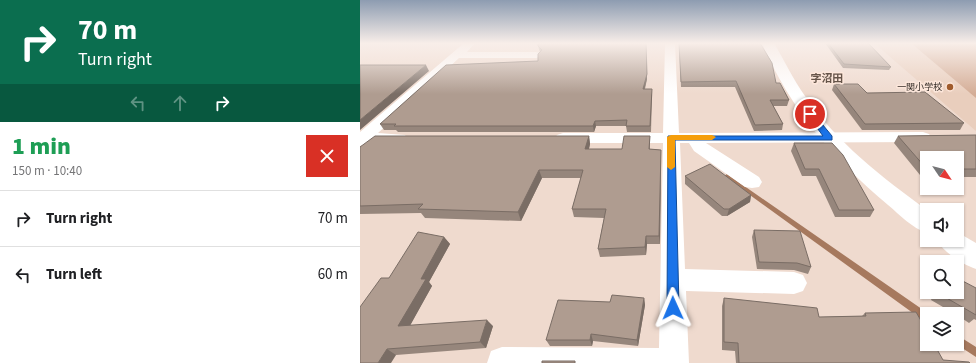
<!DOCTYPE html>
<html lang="en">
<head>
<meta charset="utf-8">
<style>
  :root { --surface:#fff; --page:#f2f2f2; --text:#202124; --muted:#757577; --line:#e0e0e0 }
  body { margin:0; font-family:"Source Sans 3","Noto Sans JP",sans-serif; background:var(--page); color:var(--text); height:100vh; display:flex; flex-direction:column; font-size:15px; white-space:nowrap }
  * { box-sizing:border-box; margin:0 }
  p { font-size:13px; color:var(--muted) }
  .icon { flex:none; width:22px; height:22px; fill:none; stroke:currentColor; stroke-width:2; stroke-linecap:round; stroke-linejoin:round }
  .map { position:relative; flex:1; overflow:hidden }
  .drawer { display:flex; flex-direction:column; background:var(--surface); width:360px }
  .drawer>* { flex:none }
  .guide { background:#0b6e4f; color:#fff; overflow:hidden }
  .needle { width:26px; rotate:125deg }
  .controls { position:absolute; left:560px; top:151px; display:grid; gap:8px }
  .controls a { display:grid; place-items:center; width:44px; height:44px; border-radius:0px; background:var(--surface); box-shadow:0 1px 3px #0004; font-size:20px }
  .pin { position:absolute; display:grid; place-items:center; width:34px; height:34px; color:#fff; margin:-17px; border:2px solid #fff; border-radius:50%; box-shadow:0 1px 4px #0007 }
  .me { position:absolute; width:44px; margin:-22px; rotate:359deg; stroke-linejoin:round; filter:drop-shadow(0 0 3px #0008) }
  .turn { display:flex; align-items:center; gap:14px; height:84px; padding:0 12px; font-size:18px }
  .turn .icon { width:52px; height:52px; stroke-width:2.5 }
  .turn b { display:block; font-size:28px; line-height:34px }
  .lanes { display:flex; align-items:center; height:38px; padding:0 12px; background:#0003; justify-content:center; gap:20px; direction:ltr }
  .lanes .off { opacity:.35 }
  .round { display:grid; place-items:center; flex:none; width:42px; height:42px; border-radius:0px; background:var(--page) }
  .summary { display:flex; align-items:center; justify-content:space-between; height:68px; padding:0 12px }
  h1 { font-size:24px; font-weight:800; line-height:30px; color:#1e9e55 }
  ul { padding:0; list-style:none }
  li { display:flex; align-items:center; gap:12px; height:56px; padding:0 12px; border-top:1px solid var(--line) }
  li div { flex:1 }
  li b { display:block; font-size:15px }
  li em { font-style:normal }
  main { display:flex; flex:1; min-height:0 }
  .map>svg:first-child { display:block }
  .built { fill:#e9cebd }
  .green { fill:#d4ad96 }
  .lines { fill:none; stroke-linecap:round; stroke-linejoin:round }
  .stream { fill:#a6795e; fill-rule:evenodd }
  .street { fill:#fff; fill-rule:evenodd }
  .secondary { fill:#fff; fill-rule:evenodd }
  .wall { fill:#96867c }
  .shaded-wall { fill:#7a6d65 }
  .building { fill:#af9c90; stroke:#7a6d65 }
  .route { fill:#1a73e8; stroke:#114b97 }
  .slow { fill:#f59e0b }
  .poi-dot { fill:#a05c2d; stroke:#fde7db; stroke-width:1.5 }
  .labels { text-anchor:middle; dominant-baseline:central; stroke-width:3; stroke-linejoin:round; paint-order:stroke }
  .far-poi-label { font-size:9px; fill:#322a25; stroke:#fde7db; text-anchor:end }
  .far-quarter-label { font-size:11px; font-weight:bold; fill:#655449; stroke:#fde7db }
</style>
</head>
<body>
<main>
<section class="drawer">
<div class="guide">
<div class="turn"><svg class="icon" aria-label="right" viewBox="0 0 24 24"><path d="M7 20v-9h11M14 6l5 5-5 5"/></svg><div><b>70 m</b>Turn right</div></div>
<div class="lanes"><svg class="icon off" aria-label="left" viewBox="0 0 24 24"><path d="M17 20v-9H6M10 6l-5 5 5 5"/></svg><svg class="icon off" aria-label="ahead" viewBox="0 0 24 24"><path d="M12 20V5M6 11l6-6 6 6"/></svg><svg class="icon" aria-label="right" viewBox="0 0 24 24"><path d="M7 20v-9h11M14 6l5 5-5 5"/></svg></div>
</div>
<div class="summary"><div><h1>1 min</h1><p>150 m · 10:40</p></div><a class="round" style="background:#d93025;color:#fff"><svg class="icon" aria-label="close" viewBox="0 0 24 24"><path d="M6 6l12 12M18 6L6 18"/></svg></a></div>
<ul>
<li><svg class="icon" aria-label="right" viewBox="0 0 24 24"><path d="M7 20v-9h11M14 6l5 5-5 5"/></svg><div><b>Turn right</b></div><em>70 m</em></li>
<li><svg class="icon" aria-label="left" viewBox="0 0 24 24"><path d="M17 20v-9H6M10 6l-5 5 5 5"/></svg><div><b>Turn left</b></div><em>60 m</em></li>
</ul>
</section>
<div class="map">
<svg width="616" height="363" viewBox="0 0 616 363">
  <rect width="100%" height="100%" fill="#efdace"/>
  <path class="built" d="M 514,43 L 616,43 L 616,131 Z"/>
  <path class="green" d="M 551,43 L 616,43 L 616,98 Z"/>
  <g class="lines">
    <path class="stream" d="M 367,174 L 569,314 L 567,314 L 567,322 L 564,321 L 365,177 L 364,176 Z
      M 597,335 L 616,347 L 616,357 L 596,344 Z"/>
    <path class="street" d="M 104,43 L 115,43 L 107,52 L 176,52 L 180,53 L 182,55 L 180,57 L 176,58 L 99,58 L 18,133 L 45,135 L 47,138 L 45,141 L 39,143 L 8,143 L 0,146 L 0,132 Z
      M 305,43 L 315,43 L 319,133 L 563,132 L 569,134 L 571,137 L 569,140 L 563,142 L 346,143 L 399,177 L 402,182 L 399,187 L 392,188 L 385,187 L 334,151 L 329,143 L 320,143 L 325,269 L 434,272 L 443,275 L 447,283 L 443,291 L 434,294 L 326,291 L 329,363 L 127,363 L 131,351 L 142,347 L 299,348 L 303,143 L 203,143 L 197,141 L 195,138 L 197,135 L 203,133 L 303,133 Z"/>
    <path class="secondary" d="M 402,43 L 414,43 C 424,60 433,79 445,96 C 476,142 523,178 567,210 L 567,233 C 552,228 540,215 528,205 C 473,159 430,109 402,43 Z
      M 597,232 L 616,243 L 616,269 C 602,264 584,253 577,240 L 597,240 Z"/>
  </g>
  <path class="wall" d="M 286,43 L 287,79 L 285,89 L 292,95 L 291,132 L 267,132 L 266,126 L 236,126 L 234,132 L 38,132 L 36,130 L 24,130 L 20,124 L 178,61 L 180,52 L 178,46 Z
    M 319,43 L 400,43 L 416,83 L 429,100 L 427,106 L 413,106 L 423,124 L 422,130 L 394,131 L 375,87 L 321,87 Z
    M 465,43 L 508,43 L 531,67 L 529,70 L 483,68 Z
    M 474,84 L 507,93 L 604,123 L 600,130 L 502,130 L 472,90 Z
    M 616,135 L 616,177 L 597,177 L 597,158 L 567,158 L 567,175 L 560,175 L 534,143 L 538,136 Z
    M 229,136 L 230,144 L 229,149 L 262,149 L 290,136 L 290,149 L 301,150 L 300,244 L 287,244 L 286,255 L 240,257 L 238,249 L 244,218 L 214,217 L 212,209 L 221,178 L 182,178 L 161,221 L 65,218 L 61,213 L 0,214 L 0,147 Z
    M 434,143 L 514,210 L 510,217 L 475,217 L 456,176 L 442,176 L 431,151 Z
    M 325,176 L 391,195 L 390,202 L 367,216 L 362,216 L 325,184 Z
    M 394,230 L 451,267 L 448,274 L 434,270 L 397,269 L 392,237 Z
    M 84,237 L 90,244 L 69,282 L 72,286 L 50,325 L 133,326 L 126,348 L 36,355 L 0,363 Z
    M 616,288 L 616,320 L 614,319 L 609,323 L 597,315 L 597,314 L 595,314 L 571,300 L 574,292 L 597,292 Z
    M 284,298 L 285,305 L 278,346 L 233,341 L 232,346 L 190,346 L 186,340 L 250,302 Z
    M 364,298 L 459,317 L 502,316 L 505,313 L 583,360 L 610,363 L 376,363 L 375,351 L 362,350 L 362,306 Z"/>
  <path class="shaded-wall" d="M 286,43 L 287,79 L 283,94 L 283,89 Z
    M 66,65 L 69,71 L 0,130 L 0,120 Z
    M 235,121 L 236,126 L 234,132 L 233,126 Z
    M 229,136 L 230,144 L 227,157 L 225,149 Z
    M 301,150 L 301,158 L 300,244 L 299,236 Z
    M 179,170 L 182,178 L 161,221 L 158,212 Z
    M 391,195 L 390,202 L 367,216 L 369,209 Z
    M 286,236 L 287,244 L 286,255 L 285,247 Z
    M 84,237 L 90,244 L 69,282 L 72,286 L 46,333 L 38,326 L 61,279 Z
    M 284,298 L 285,305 L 278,346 L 277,340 Z
    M 127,320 L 133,326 L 126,348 L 120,342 Z
    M 231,334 L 233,341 L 232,346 L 230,340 Z
    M 27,349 L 36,355 L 31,363 L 18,363 Z"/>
  <path class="building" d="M 178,43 L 286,43 L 287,74 L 283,89 L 292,89 L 290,126 L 266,126 L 267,120 L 235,121 L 233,126 L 34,126 L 36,124 L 20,124 L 86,65 L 178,61 L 178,54 L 182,50 L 178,46 Z
    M 319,43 L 400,43 L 412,63 L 416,83 L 420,83 L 429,100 L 410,100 L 423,124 L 395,125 L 376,81 L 321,82 Z
    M 468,43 L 508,43 L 531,67 L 484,64 Z
    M 0,65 L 66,65 L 0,120 Z
    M 474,84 L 498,84 L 507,93 L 565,92 L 604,123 L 505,124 Z
    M 616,135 L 616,169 L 597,169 L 597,158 L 567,158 L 567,167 L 565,167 L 538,136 Z
    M 15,136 L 229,136 L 225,149 L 262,149 L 264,136 L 290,136 L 289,149 L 301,150 L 299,236 L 286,236 L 285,247 L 238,249 L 246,209 L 212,209 L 223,170 L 179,170 L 158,212 L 58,209 L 63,204 L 0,206 L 0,147 Z
    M 434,143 L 472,143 L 483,155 L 514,210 L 479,210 L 459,169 L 445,169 Z
    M 350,164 L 391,195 L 369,209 L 364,209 L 325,176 Z
    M 394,230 L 440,231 L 451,267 L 437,263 L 399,262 Z
    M 58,232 L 84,237 L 61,279 L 66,279 L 38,326 L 127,320 L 120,342 L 27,349 L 18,363 L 0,363 L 0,307 L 21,278 L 29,278 Z
    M 597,278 L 616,288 L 616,315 L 578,293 L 578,292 L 597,292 Z
    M 252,295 L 284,298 L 277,340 L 231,334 L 230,340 L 186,340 L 198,300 L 250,302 Z
    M 364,298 L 457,308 L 459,317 L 506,316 L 505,313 L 556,312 L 567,331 L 567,344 L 574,344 L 583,360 L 609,362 L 610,363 L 379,363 L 378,343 L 364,342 Z
    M 182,361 L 215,361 L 215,363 L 182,363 Z"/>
  <linearGradient id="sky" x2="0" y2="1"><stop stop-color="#8d9cb1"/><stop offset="0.46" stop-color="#f8eee9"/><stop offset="1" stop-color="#f8eee9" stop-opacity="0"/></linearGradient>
  <rect width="616" height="94" fill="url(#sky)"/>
  <path class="route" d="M 450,112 L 453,113 L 472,136 L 472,140 L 315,140 L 319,308 L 317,312 L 313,314 L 308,312 L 307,308 L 308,136 L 463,136 L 447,114 Z"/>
  <path class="slow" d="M 311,135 L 352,135 L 356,137 L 352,140 L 315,140 L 315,167 L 311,170 L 307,167 L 307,137 Z"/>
  <circle class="poi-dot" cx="590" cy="87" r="4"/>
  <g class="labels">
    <g class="far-poi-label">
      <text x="582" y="87">一関小学校</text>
    </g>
    <g class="far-quarter-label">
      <text x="467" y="78">字沼田</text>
    </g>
  </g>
</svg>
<div class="controls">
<a><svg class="needle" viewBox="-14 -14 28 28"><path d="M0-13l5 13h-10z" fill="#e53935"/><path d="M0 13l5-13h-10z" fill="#757577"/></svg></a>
<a><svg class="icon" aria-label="sound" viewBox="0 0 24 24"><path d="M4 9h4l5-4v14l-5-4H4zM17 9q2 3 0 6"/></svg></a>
<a><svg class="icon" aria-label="search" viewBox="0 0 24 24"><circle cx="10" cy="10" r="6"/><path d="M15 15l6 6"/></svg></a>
<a><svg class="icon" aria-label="layers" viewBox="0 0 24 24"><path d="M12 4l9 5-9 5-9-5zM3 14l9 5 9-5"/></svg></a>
</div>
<div class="pin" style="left:450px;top:114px;background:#d93025"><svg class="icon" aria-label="arrive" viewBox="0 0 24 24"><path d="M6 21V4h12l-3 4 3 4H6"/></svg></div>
<svg class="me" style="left:313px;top:308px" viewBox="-20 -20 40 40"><path d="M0-17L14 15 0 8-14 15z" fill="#1a73e8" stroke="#fff" stroke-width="4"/></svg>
</div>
</main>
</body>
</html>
